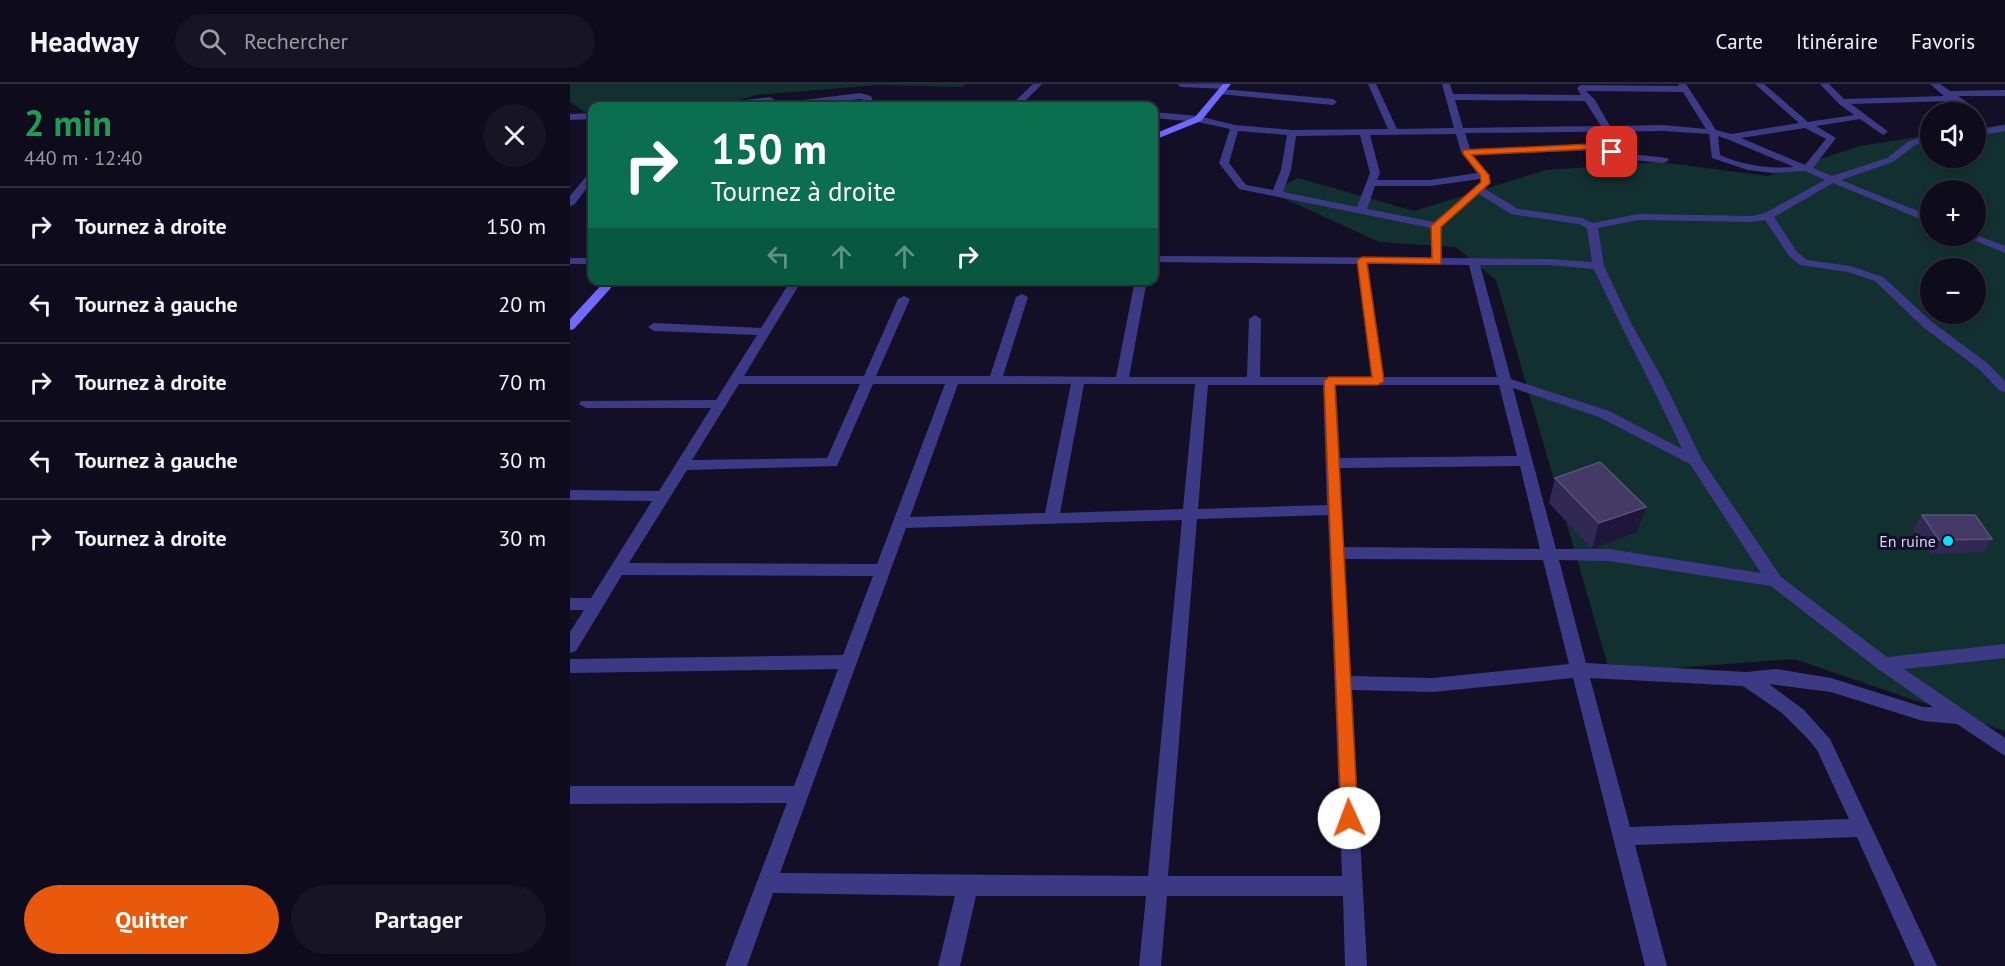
<!DOCTYPE html>
<html lang="fr">
<head>
<meta charset="utf-8">
<style>
  :root { --surface:#0e0b1c; --page:#171425; --text:#f1f3f6; --muted:#9b9ba3; --line:#2e2b3b; --accent:#ea580c }
  body { margin:0; font-family:"PT Sans",sans-serif; background:var(--page); color:var(--text); height:100vh; display:flex; flex-direction:column; font-size:22px; white-space:nowrap }
  * { box-sizing:border-box; margin:0 }
  p { font-size:20px; color:var(--muted) }
  .icon { flex:none; width:33px; height:33px; fill:none; stroke:currentColor; stroke-width:2; stroke-linecap:round; stroke-linejoin:round }
  .map { position:relative; flex:1; overflow:hidden }
  .details { display:flex; flex-direction:column; background:var(--surface); width:570px }
  .details>* { flex:none }
  .guide { position:absolute; left:18px; top:18px; width:570px; height:183px; border-radius:12px; box-shadow:0 3px 9px #0003,0 0 0 2px var(--line); background:#0b6e4f; color:#fff; overflow:hidden }
  .tools { position:absolute; left:1350px; top:18px; display:grid; gap:12px }
  .tools a { display:grid; place-items:center; width:66px; height:66px; border-radius:50%; background:var(--surface); box-shadow:0 3px 9px #0003,0 0 0 2px var(--line); font-size:30px }
  .pin { position:absolute; display:grid; place-items:center; width:51px; height:51px; color:#fff; margin:-26px; border-radius:12px; box-shadow:0 3px 9px #0006 }
  .me { position:absolute; width:66px; margin:-33px; rotate:358deg; stroke-linejoin:round; filter:drop-shadow(0 0 4px #0008) }
  .turn { display:flex; align-items:center; gap:21px; height:126px; padding:0 24px; font-size:27px }
  .turn .icon { width:78px; height:78px; stroke-width:2.5 }
  .turn b { display:block; font-size:42px; line-height:51px }
  .lanes { display:flex; align-items:center; height:57px; padding:0 24px; background:#0003; justify-content:center; gap:30px; direction:ltr }
  .lanes .off { opacity:.35 }
  .round { display:grid; place-items:center; flex:none; width:63px; height:63px; border-radius:32px; background:var(--page) }
  .summary { display:flex; align-items:center; justify-content:space-between; height:102px; padding:0 24px }
  h1 { font-size:36px; font-weight:700; line-height:45px; color:#1e9e55 }
  .primary-button { display:flex; gap:12px; margin-top:auto; padding:12px 24px }
  .primary-button a { flex:1; height:69px; border-radius:36px; background:var(--accent); color:#fff; font-size:24px; font-weight:700; line-height:69px; text-align:center }
  .primary-button a+a { background:var(--page); color:var(--text) }
  ul { padding:0; list-style:none }
  li { display:flex; align-items:center; gap:18px; height:78px; padding:0 24px; border-top:2px solid var(--line) }
  li div { flex:1 }
  li b { display:block; font-size:22px }
  li em { font-style:normal }
  header { display:flex; align-items:center; gap:36px; box-sizing:border-box; height:84px; padding:0 30px; background:var(--surface); border-bottom:2px solid var(--line) }
  header strong { font-size:28px }
  nav { display:flex; gap:33px; margin-inline-start:auto; font-size:21px }
  .search { width:420px; height:54px; background:var(--page); display:flex; align-items:center; gap:15px; box-sizing:border-box; padding:0 21px; border-radius:33px; color:var(--muted); font-size:22px }
  main { display:flex; flex:1; min-height:0 }
  .map>svg:first-child { display:block }
  .green { fill:#12302f; fill-rule:evenodd }
  .lines { fill:none; stroke-linecap:round; stroke-linejoin:round }
  .street { fill:#3d3a85; fill-rule:evenodd }
  .secondary { fill:#6f6bff; fill-rule:evenodd }
  .wall { fill:#312854 }
  .shaded-wall { fill:#1d163a }
  .building { fill:#433a66; stroke:#5a527e; stroke-width:1.5 }
  .route { fill:#ea580c; stroke:#983908; stroke-width:1.5 }
  .poi-dot { fill:#00e5ff; stroke:#130f26; stroke-width:2 }
  .labels { text-anchor:middle; dominant-baseline:central; stroke-width:6; stroke-linejoin:round; paint-order:stroke }
  .poi-label { font-size:16px; fill:#d9d4ff; stroke:#130f26; text-anchor:end }
</style>
</head>
<body>
<header>
<strong>Headway</strong>
<div class="search"><svg class="icon" aria-label="search" viewBox="0 0 24 24"><circle cx="10" cy="10" r="6"/><path d="M15 15l6 6"/></svg>Rechercher</div>
<nav><a>Carte</a><a>Itinéraire</a><a>Favoris</a></nav>
</header>
<main>
<section class="details">
<div class="summary"><div><h1>2 min</h1><p>440 m · 12:40</p></div><a class="round"><svg class="icon" aria-label="close" viewBox="0 0 24 24"><path d="M6 6l12 12M18 6L6 18"/></svg></a></div>
<ul>
<li><svg class="icon" aria-label="right" viewBox="0 0 24 24"><path d="M7 20v-9h11M14 6l5 5-5 5"/></svg><div><b>Tournez à droite</b></div><em>150 m</em></li>
<li><svg class="icon" aria-label="left" viewBox="0 0 24 24"><path d="M17 20v-9H6M10 6l-5 5 5 5"/></svg><div><b>Tournez à gauche</b></div><em>20 m</em></li>
<li><svg class="icon" aria-label="right" viewBox="0 0 24 24"><path d="M7 20v-9h11M14 6l5 5-5 5"/></svg><div><b>Tournez à droite</b></div><em>70 m</em></li>
<li><svg class="icon" aria-label="left" viewBox="0 0 24 24"><path d="M17 20v-9H6M10 6l-5 5 5 5"/></svg><div><b>Tournez à gauche</b></div><em>30 m</em></li>
<li><svg class="icon" aria-label="right" viewBox="0 0 24 24"><path d="M7 20v-9h11M14 6l5 5-5 5"/></svg><div><b>Tournez à droite</b></div><em>30 m</em></li>
</ul>
<div class="primary-button"><a>Quitter</a><a>Partager</a></div>
</section>
<div class="map">
<svg width="1435" height="882" viewBox="0 0 1435 882">
  <rect width="100%" height="100%" fill="#130f26"/>
  <path class="green" d="M 0,0 L 398,0 L 390,3 L 308,1 L 187,11 L 147,22 L 22,22 L 22,33 L 0,18 Z
    M 1435,40 L 1435,647 L 1224,575 L 1040,589 L 926,196 L 886,163 L 809,158 L 700,108 L 728,94 L 844,127 L 976,86 L 1090,78 L 1198,92 L 1290,62 L 1360,51 L 1360,74 L 1406,74 L 1406,45 ZM 1360,106 L 1406,106 L 1406,152 L 1360,152 ZM 1360,184 L 1406,184 L 1406,230 L 1360,230 Z"/>
  <g class="lines">
    <path class="street" d="M 463,0 L 472,0 L 453,19 L 459,22 L 364,22 L 368,19 L 443,19 Z
      M 607,0 L 657,0 L 659,2 L 655,5 L 611,3 Z
      M 798,0 L 806,0 L 827,45 L 884,44 L 872,0 L 880,0 L 883,10 L 1011,11 L 1007,4 L 1011,1 L 1109,2 L 1108,0 L 1116,0 L 1146,46 L 1161,50 L 1229,39 L 1185,0 L 1194,0 L 1238,38 L 1284,31 L 1269,20 L 1250,0 L 1259,0 L 1274,15 L 1374,12 L 1360,0 L 1370,0 L 1380,7 L 1435,6 L 1435,12 L 1388,12 L 1408,26 L 1409,28 L 1406,31 L 1383,17 L 1281,20 L 1316,46 L 1318,48 L 1313,51 L 1290,35 L 1246,42 L 1266,54 L 1243,84 L 1262,92 L 1317,74 L 1339,57 L 1360,51 L 1360,57 L 1345,61 L 1323,78 L 1271,96 L 1360,132 L 1360,139 L 1263,99 L 1204,133 L 1227,168 L 1237,176 L 1280,182 L 1313,193 L 1361,237 L 1417,279 L 1435,297 L 1435,308 L 1430,307 L 1409,285 L 1353,243 L 1305,197 L 1278,188 L 1230,181 L 1219,172 L 1195,136 L 1182,138 L 1068,136 L 1028,144 L 1034,182 L 1062,241 L 1092,294 L 1132,376 L 1211,493 L 1317,573 L 1435,560 L 1435,574 L 1334,585 L 1435,654 L 1435,672 L 1387,640 L 1353,637 L 1261,608 L 1199,600 L 1234,626 L 1260,655 L 1367,882 L 1345,882 L 1287,753 L 1065,761 L 1097,882 L 1075,882 L 1003,594 L 863,608 L 782,606 L 797,882 L 775,882 L 773,812 L 597,812 L 591,882 L 569,882 L 576,812 L 406,812 L 390,882 L 368,882 L 385,812 L 203,809 L 177,882 L 155,882 L 217,719 L 0,720 L 0,702 L 224,702 L 268,585 L 0,589 L 0,575 L 273,571 L 303,492 L 52,491 L 6,567 L 0,569 L 0,548 L 14,526 L 0,526 L 0,514 L 21,514 L 82,417 L 0,416 L 0,406 L 89,407 L 141,324 L 16,324 L 9,320 L 11,317 L 146,316 L 187,251 L 84,247 L 78,243 L 84,239 L 191,244 L 221,196 L 232,196 L 174,292 L 294,292 L 328,215 L 334,212 L 340,215 L 306,292 L 420,292 L 446,213 L 452,210 L 458,213 L 433,292 L 546,293 L 565,196 L 577,196 L 559,293 L 677,293 L 679,235 L 685,231 L 691,235 L 690,293 L 801,293 L 787,180 L 584,178 L 584,172 L 861,174 L 861,144 L 669,105 L 649,79 L 660,45 L 628,38 L 584,34 L 584,28 L 628,32 L 665,41 L 722,46 L 818,45 ZM 1016,7 L 1113,8 L 1136,45 L 1093,41 L 1040,42 L 1025,16 ZM 885,16 L 1015,17 L 1031,42 L 893,44 ZM 1235,44 L 1256,55 L 1235,81 L 1171,54 ZM 668,47 L 717,51 L 711,86 L 703,106 L 676,101 L 659,79 ZM 1093,47 L 1139,50 L 1142,74 L 1178,86 L 1203,89 L 1235,87 L 1255,96 L 1195,129 L 1182,132 L 1068,130 L 1023,139 L 1012,134 L 948,125 L 915,105 L 921,99 L 919,91 L 903,71 L 1030,66 L 1050,75 L 1094,79 L 1099,76 L 1097,74 L 1052,69 L 1032,60 L 900,65 L 895,49 ZM 886,50 L 891,68 L 907,89 L 860,96 L 807,96 L 810,89 L 800,51 ZM 790,51 L 800,89 L 787,123 L 713,108 L 721,86 L 726,52 ZM 1148,52 L 1157,55 L 1224,83 C 1198,85 1173,81 1150,71 ZM 910,95 L 911,98 L 864,138 L 797,125 L 805,102 L 860,102 ZM 909,110 L 941,130 L 1009,140 L 1017,144 L 1022,178 L 978,175 L 872,174 L 871,143 ZM 798,180 L 899,181 L 927,293 L 814,293 ZM 910,181 L 978,181 L 1024,185 C 1052,246 1084,304 1112,365 L 1039,327 L 941,295 ZM 169,300 L 290,300 L 257,374 L 122,376 ZM 303,300 L 375,300 L 307,480 L 59,479 L 117,386 L 267,382 ZM 388,300 L 501,300 L 475,429 L 340,433 ZM 514,300 L 625,300 L 613,425 L 490,429 ZM 638,301 L 753,301 L 757,421 L 628,425 ZM 766,301 L 929,301 L 947,372 L 770,374 ZM 943,304 L 1029,333 L 1120,380 L 1191,489 L 1039,465 L 986,465 ZM 950,382 L 970,465 L 774,463 L 770,384 ZM 758,431 L 772,792 L 598,792 L 627,435 ZM 612,436 L 578,792 L 210,789 L 336,444 ZM 775,475 L 973,476 L 999,580 L 863,594 L 781,592 ZM 989,476 L 1039,477 L 1201,502 L 1308,585 L 1363,623 L 1353,623 L 1261,594 L 1206,585 L 1176,588 L 1016,579 ZM 1020,594 L 1173,602 L 1212,629 L 1239,656 L 1247,666 L 1279,735 L 1060,743 Z
      M 652,5 L 763,15 L 767,18 L 763,21 L 649,10 L 649,6 Z
      M 290,9 L 301,12 L 305,22 L 297,22 L 294,16 L 290,15 L 224,22 L 202,22 L 198,19 L 168,22 L 147,22 L 151,19 L 200,13 L 210,19 Z
      M 22,29 L 22,35 L 0,36 L 0,30 Z
      M 1435,41 L 1435,47 L 1406,52 L 1406,46 Z
      M 22,88 L 22,97 L 4,121 L 0,122 L 0,112 L 19,89 Z
      M 1406,151 L 1435,162 L 1435,169 L 1394,152 Z
      M 0,174 L 22,174 L 22,180 L 0,180 Z"/>
    <path class="secondary" d="M 653,0 L 661,0 L 631,37 L 584,56 L 584,50 L 625,33 Z
      M 36,196 L 48,196 L 4,245 L 0,246 L 0,235 Z"/>
  </g>
  <path class="wall" d="M 985,394 L 1076,423 L 1067,448 L 1022,465 L 979,419 Z
    M 1352,431 L 1422,455 L 1413,468 L 1360,470 L 1343,445 Z"/>
  <path class="shaded-wall" d="M 1076,423 L 1067,448 L 1022,465 L 1029,439 Z"/>
  <path class="building" d="M 1030,378 L 1076,423 L 1029,439 L 985,394 Z
    M 1352,431 L 1405,431 L 1422,455 L 1369,456 Z"/>
  <path class="route" d="M 1021,60 L 1035,61 L 1046,68 L 1042,71 L 1031,65 L 1021,65 L 902,71 L 919,91 L 920,99 L 871,143 L 871,180 L 797,179 L 814,297 L 808,301 L 765,301 L 788,734 L 786,740 L 779,742 L 773,740 L 771,734 L 754,297 L 759,293 L 802,293 L 787,176 L 792,173 L 862,174 L 861,142 L 911,98 L 910,91 L 893,70 L 893,66 Z"/>
  <circle class="poi-dot" cx="1378" cy="457" r="6"/>
  <g class="labels">
    <g class="poi-label">
      <text x="1366" y="457">En ruine</text>
    </g>
  </g>
</svg>
<div class="tools">
<a><svg class="icon" aria-label="sound" viewBox="0 0 24 24"><path d="M4 9h4l5-4v14l-5-4H4zM17 9q2 3 0 6"/></svg></a>
<a>+</a>
<a>−</a>
</div>
<div class="pin" style="left:1042px;top:68px;background:#d93025"><svg class="icon" aria-label="arrive" viewBox="0 0 24 24"><path d="M6 21V4h12l-3 4 3 4H6"/></svg></div>
<svg class="me" style="left:779px;top:734px" viewBox="-20 -20 40 40"><circle r="19" fill="#fff"/><path d="M0-13L10 11 0 6-10 11z" fill="#ea580c"/></svg>
<div class="guide">
<div class="turn"><svg class="icon" aria-label="right" viewBox="0 0 24 24"><path d="M7 20v-9h11M14 6l5 5-5 5"/></svg><div><b>150 m</b>Tournez à droite</div></div>
<div class="lanes"><svg class="icon off" aria-label="left" viewBox="0 0 24 24"><path d="M17 20v-9H6M10 6l-5 5 5 5"/></svg><svg class="icon off" aria-label="ahead" viewBox="0 0 24 24"><path d="M12 20V5M6 11l6-6 6 6"/></svg><svg class="icon off" aria-label="ahead" viewBox="0 0 24 24"><path d="M12 20V5M6 11l6-6 6 6"/></svg><svg class="icon" aria-label="right" viewBox="0 0 24 24"><path d="M7 20v-9h11M14 6l5 5-5 5"/></svg></div>
</div>
</div>
</main>
</body>
</html>
